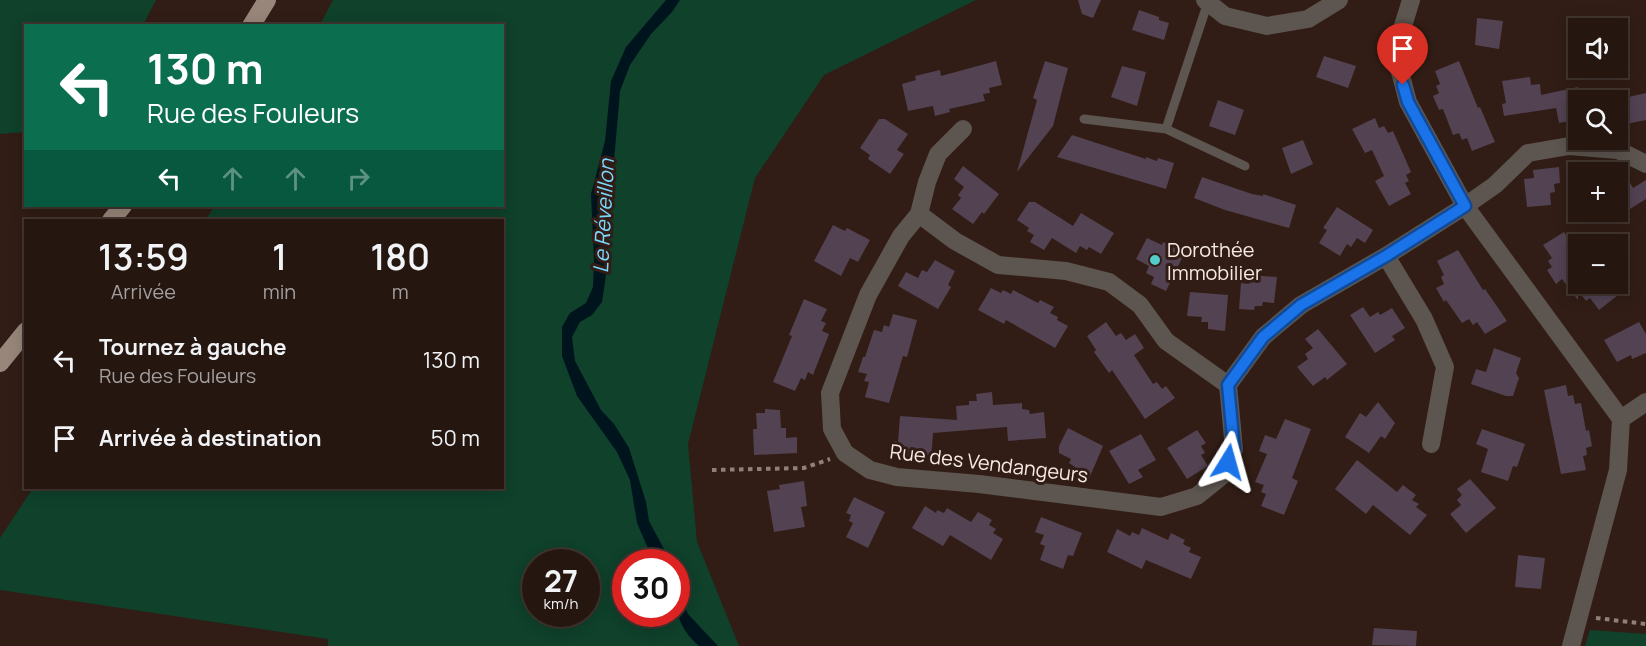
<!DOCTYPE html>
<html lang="fr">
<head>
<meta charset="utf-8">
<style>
  :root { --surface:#251610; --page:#2d1f19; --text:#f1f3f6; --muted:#a39f9f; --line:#423530 }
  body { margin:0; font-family:Manrope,sans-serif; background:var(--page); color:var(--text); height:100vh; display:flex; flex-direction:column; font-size:22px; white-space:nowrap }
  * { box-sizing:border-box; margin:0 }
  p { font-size:20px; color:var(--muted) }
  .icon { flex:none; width:33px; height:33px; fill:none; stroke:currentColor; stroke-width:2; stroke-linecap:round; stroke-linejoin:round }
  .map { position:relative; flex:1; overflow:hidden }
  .panel { position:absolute; left:24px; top:219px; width:480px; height:270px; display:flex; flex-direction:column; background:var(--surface); border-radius:0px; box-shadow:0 3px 15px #0003,0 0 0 2px var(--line) }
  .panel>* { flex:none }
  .top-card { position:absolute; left:24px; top:24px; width:480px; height:183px; border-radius:0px; box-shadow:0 3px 15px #0003,0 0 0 2px var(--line); background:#0b6e4f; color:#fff; overflow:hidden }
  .buttons { position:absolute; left:1568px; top:18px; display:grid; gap:12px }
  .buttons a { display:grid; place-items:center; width:60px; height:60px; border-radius:0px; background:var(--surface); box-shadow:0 3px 15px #0003,0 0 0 2px var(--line); font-size:30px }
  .speed { position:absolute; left:522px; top:549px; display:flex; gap:12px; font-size:30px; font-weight:700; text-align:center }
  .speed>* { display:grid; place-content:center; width:78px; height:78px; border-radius:50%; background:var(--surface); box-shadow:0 3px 15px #0003,0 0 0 2px var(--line); line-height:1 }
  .speed small { font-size:15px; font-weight:400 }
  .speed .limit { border:9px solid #d22; background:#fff; color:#111 }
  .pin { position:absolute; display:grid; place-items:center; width:51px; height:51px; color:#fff; margin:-62px -26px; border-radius:50% 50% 50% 0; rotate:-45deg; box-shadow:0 0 6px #0007 }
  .pin .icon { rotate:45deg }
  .me { position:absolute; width:66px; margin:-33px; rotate:8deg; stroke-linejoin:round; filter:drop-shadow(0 0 4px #0008) }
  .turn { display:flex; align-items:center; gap:21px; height:126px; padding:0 24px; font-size:27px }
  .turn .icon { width:78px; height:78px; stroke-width:2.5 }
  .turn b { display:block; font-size:42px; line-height:51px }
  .lanes { display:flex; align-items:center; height:57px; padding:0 24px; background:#0003; justify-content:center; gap:30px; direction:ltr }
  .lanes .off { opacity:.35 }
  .eta { display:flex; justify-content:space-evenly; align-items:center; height:102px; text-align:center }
  .eta b { font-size:36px; font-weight:600; line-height:42px }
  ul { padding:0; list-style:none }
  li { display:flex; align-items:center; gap:18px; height:78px; padding:0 24px }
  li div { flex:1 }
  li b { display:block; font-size:22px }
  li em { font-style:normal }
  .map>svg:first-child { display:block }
  .green { fill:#0f412b; fill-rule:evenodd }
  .water { fill:#00141e }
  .building { fill:#524252 }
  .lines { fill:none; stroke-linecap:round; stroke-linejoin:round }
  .path { stroke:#918079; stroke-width:4; stroke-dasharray:4.5 4.5; stroke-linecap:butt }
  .lane { stroke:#5d554f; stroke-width:9 }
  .street { stroke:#5d554f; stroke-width:18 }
  .primary { stroke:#98867a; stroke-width:18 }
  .route-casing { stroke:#114b97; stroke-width:15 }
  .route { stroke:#1a73e8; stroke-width:10 }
  .poi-dot { fill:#52cdcc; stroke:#311d15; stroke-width:2 }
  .labels { text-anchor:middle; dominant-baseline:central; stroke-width:6; stroke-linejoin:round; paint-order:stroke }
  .poi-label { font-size:20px; fill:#f7e9e3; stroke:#311d15; text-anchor:start }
  .street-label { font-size:20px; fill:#f7e9e3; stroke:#311d15 }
  .water-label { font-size:21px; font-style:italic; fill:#7ad7fd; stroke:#311d15 }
</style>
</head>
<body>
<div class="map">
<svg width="1646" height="646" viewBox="0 0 1646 646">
  <rect width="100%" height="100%" fill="#311d15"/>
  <path class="green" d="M 0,0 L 156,0 L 143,25 L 26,26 L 25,132 L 0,134 Z
    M 333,0 L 976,0 L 824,75 L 755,178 L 688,444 L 697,542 L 739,646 L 328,646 L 328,639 L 0,590 L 0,538 L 33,488 L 502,488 L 502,220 L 205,220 L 215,206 L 502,206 L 502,26 L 320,25 ZM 536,562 L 586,562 L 586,614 L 536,614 ZM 626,562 L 676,562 L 676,614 L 626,614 Z
    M 1590,630 L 1646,634 L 1646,646 L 1585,646 Z"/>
  <path class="water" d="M 666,0 L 680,0 L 672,12 L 651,34 L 630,65 L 620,91 L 613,173 L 606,198 L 608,262 L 602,302 L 592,315 L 580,322 L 572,337 L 575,361 L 601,410 L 614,424 L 629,448 L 646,502 L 649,521 L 671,562 L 654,562 L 637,523 L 630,480 L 617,452 L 577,396 L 562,356 L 562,327 L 570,313 L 586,303 L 593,287 L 594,259 L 591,194 L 605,141 L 611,81 L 626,47 Z
    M 677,590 L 688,614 L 718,646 L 699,646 C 679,628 676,615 677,590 Z"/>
  <path class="building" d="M 1078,0 L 1101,0 L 1093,18 L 1082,14 Z
    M 1139,10 L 1159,17 L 1159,20 L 1169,23 L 1164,40 L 1132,30 Z
    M 1477,18 L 1503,21 L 1499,49 L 1475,45 Z
    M 1324,56 L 1356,66 L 1348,88 L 1316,77 Z
    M 996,61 L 1002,85 L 989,88 L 990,93 L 983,94 L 985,101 L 949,109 L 950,112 L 935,116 L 933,106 L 908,111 L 902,84 L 916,80 L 915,76 L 940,70 L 941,76 Z
    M 1045,61 L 1068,68 L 1053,126 L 1017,172 L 1037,100 L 1033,98 Z
    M 1459,61 L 1478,108 L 1480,107 L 1495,142 L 1472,151 L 1467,138 L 1462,140 L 1459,133 L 1453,135 L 1443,109 L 1439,110 L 1433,96 L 1439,93 L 1436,86 L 1440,84 L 1435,71 Z
    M 1122,66 L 1146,72 L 1137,106 L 1111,97 Z
    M 1530,77 L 1531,85 L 1540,84 L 1541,95 L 1578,87 L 1578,113 L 1574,113 L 1575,120 L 1559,123 L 1556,108 L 1504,116 L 1502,104 L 1506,103 L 1502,81 Z
    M 1646,93 L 1646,120 L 1621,125 L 1617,100 L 1615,100 Z
    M 1218,100 L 1244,110 L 1235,135 L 1209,126 Z
    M 1375,118 L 1379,128 L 1384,126 L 1388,133 L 1393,131 L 1411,172 L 1406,175 L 1409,181 L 1405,183 L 1411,194 L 1389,206 L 1375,181 L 1384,176 L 1372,150 L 1365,153 L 1352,129 Z
    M 879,119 L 885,119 L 908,134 L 897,150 L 904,154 L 890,174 L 868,159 L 870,155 L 860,148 Z
    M 1072,135 L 1146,159 L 1146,157 L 1157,161 L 1158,158 L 1174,163 L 1166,189 L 1057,157 Z
    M 1303,140 L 1313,164 L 1291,174 L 1282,148 Z
    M 963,166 L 999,194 L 984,214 L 982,212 L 973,224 L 952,209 L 961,198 L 958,195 L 964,187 L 954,179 Z
    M 1559,167 L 1560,183 L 1554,184 L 1555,192 L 1550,193 L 1551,205 L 1527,207 L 1524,179 L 1534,178 L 1533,170 Z
    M 1202,177 L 1252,194 L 1263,196 L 1263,194 L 1296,205 L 1289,228 L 1225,210 L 1194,198 Z
    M 1628,179 L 1633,188 L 1646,180 L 1646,199 L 1617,217 L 1617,185 Z
    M 1029,202 L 1035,202 L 1073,226 L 1081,213 L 1114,233 L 1101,254 L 1089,247 L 1087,250 L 1080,246 L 1076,253 L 1052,238 L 1044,250 L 1030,242 L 1034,235 L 1027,231 L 1029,228 L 1017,220 Z
    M 1337,207 L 1373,230 L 1365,243 L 1357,238 L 1351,247 L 1347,244 L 1340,256 L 1319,243 L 1327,230 L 1323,228 Z
    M 833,225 L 845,231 L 847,228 L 870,240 L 858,262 L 850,258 L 841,276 L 814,261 Z
    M 1564,232 L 1578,252 L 1578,284 L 1610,284 L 1618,295 L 1599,310 L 1590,298 L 1586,301 L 1578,290 L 1578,300 L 1562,279 L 1556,284 L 1547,270 L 1552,267 L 1548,261 L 1552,258 L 1543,245 Z
    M 1147,238 L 1162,245 L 1163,242 L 1185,252 L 1166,291 L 1151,284 L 1154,277 L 1146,273 L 1149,266 L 1136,259 Z
    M 1458,250 L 1483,290 L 1485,289 L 1507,321 L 1485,334 L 1477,322 L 1473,325 L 1469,319 L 1462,323 L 1446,300 L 1444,302 L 1436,288 L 1444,284 L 1441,277 L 1444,275 L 1437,261 Z
    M 935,260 L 955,271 L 948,285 L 951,287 L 938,309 L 898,286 L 906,272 L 918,278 L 922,270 L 927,272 Z
    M 1250,275 L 1277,277 L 1274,303 L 1263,302 L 1262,306 L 1255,306 L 1254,310 L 1239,309 L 1241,283 L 1249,284 Z
    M 991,288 L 1001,293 L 1003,290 L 1011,294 L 1013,290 L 1038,303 L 1040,300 L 1054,307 L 1050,313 L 1058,317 L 1057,320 L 1068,326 L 1055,348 L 1006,320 L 1004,324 L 978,310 Z
    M 1190,292 L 1228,295 L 1225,331 L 1208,329 L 1208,322 L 1201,322 L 1202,317 L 1187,316 Z
    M 804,299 L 827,309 L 821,321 L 826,323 L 822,331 L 829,334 L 813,375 L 808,372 L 805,380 L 801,378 L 795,391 L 773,382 L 792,336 L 789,335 Z
    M 1363,307 L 1370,317 L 1378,312 L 1380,315 L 1392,308 L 1405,328 L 1392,336 L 1395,340 L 1375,353 L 1350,315 Z
    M 893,314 L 917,320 L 907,357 L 903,356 L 889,403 L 865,397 L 869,382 L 864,381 L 867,374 L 858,372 L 863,357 L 865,357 L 874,330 L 882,332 L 884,325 L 889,327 Z
    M 1106,322 L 1116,336 L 1121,333 L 1126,340 L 1135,334 L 1144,348 L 1134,355 L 1153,384 L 1157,382 L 1162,389 L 1166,386 L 1175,398 L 1145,419 L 1112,370 L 1109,373 L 1094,352 L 1096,350 L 1087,336 Z
    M 1639,322 L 1646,334 L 1646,353 L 1632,359 L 1631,355 L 1617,362 L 1604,340 Z
    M 1318,329 L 1347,364 L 1327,380 L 1325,377 L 1313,386 L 1297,367 L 1308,359 L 1305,354 L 1313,348 L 1305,339 Z
    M 1494,348 L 1521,358 L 1516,373 L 1519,378 L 1513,396 L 1506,396 L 1471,384 L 1476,369 L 1486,372 Z
    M 1566,385 L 1568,396 L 1573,395 L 1575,404 L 1581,403 L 1586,431 L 1589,430 L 1592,446 L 1586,448 L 1587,455 L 1583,456 L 1586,470 L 1561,474 L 1544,390 Z
    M 992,392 L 993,405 L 1022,403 L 1022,409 L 1029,410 L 1030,414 L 1044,412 L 1046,438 L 1008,441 L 1007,427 L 933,433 L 931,460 L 895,457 L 894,441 L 898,442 L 900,416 L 957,420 L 956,406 L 969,405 L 969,401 L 977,401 L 976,394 Z
    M 1378,402 L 1395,423 L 1385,439 L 1381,436 L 1369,453 L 1345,437 L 1360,413 L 1366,417 Z
    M 765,409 L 780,410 L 781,428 L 786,428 L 786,438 L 797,437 L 797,453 L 754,455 L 753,429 L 757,429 L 756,413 L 765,413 Z
    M 1285,419 L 1311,429 L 1292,478 L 1298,481 L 1284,515 L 1261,506 L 1266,494 L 1261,492 L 1264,485 L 1255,482 L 1267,454 L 1259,451 L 1265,435 L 1276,439 Z
    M 1068,428 L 1103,446 L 1089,479 L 1073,471 L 1075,467 L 1069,463 L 1071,459 L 1059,453 L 1059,446 Z
    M 1482,429 L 1525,444 L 1517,467 L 1513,466 L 1508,481 L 1481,472 L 1488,449 L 1476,444 Z
    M 1197,430 L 1206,443 L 1201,446 L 1205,453 L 1201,455 L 1208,466 L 1187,479 L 1167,448 Z
    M 1141,434 L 1156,460 L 1138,470 L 1143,477 L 1129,484 L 1109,451 Z
    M 1357,460 L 1397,492 L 1403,485 L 1416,495 L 1412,500 L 1419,504 L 1416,507 L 1427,515 L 1410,535 L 1373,505 L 1366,514 L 1335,489 Z
    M 1470,479 L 1496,508 L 1466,533 L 1450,514 L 1461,505 L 1457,500 L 1462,495 L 1457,489 Z
    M 804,481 L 807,506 L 801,507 L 805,527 L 774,532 L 767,491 L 780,489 L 779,485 Z
    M 854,497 L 885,512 L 868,548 L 846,537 L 853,523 L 849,521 L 851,515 L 846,513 Z
    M 925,506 L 936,513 L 937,510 L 944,513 L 947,508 L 971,522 L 978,512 L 992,520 L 989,525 L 996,529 L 993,533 L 1003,539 L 991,560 L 950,535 L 943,546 L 912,528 Z
    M 1041,517 L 1082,533 L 1073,556 L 1068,555 L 1063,569 L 1040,560 L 1045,546 L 1040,544 L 1044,535 L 1035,532 Z
    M 1142,528 L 1168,540 L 1171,533 L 1185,540 L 1183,544 L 1191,548 L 1189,552 L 1201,557 L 1191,579 L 1146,560 L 1142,569 L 1107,552 L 1117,529 L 1130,536 L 1132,532 L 1139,535 Z
    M 1518,555 L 1545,558 L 1541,589 L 1515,587 Z
    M 1374,628 L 1417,631 L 1416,646 L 1372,645 Z"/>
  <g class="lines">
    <path class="path" d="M 712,470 L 804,468 L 830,459
      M 1596,618 L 1646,624"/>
    <path class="lane" d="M 1084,119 L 1166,129 L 1245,166
      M 1166,129 L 1208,2"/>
    <path class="street" d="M 1205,0 L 1225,16 L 1267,26 L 1308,19 L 1339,0
      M 1411,0 L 1403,26 L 1399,68 L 1408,102 L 1465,206 L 1621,419
      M 963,129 L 938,154 L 927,182 L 919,214 L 901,236 L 868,295 L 830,393 L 832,429 L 845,453 L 870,470 L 897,477 L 979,484 L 1161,507 L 1197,496 L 1223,475 L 1234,449 L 1228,385 L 1263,337 L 1301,305 L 1386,256 L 1465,206 L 1495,185 L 1528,153 L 1569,146 L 1618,150 L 1646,164
      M 919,214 L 955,241 L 998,265 L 1066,271 L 1109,282 L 1140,305 L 1166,341 L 1228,385
      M 1386,256 L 1424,319 L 1445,367 L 1431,444
      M 1621,419 L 1646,402
      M 1571,646 L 1618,470 L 1621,419"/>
    <path class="primary" d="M 251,26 L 267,0
      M 111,220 L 123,206
      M 0,363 L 26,331"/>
  </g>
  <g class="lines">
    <defs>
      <path id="route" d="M 1228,462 L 1234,449 L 1228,385 L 1263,337 L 1301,305 L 1386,256 L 1465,206 L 1408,102 L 1403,85"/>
    </defs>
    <use href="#route" class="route-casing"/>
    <use href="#route" class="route"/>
  </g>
  <circle class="poi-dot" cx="1155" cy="260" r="6"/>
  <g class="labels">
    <g class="poi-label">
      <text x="1167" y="249">Dorothée<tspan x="1167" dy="23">Immobilier</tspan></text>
    </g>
    <g class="street-label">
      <text transform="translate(989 463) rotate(7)">Rue des Vendangeurs</text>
    </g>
    <g class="water-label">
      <text transform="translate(603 216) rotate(-87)">Le Réveillon</text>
    </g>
  </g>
</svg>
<div class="buttons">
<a><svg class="icon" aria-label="sound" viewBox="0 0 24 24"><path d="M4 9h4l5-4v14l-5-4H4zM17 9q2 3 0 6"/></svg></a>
<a><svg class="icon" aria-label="search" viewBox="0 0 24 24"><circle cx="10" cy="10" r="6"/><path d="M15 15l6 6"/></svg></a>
<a>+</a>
<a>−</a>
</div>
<div class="speed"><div>27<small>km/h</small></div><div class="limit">30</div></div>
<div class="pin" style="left:1403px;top:85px;background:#d93025"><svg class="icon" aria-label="arrive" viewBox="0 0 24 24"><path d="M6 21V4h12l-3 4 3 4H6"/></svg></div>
<svg class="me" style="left:1228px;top:462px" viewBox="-20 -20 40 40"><path d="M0-17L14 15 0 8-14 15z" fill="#1a73e8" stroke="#fff" stroke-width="4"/></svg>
<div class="top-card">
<div class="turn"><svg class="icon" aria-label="left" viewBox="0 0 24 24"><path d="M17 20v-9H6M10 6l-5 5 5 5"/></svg><div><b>130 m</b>Rue des Fouleurs</div></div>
<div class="lanes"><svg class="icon" aria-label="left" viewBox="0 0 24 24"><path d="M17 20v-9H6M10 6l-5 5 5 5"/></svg><svg class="icon off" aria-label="ahead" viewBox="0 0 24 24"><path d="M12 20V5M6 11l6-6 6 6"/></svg><svg class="icon off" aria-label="ahead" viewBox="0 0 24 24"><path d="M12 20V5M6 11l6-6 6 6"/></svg><svg class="icon off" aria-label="right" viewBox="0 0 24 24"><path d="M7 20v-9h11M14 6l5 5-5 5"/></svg></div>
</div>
<section class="panel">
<div class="eta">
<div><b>13:59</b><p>Arrivée</p></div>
<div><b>1</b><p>min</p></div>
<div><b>180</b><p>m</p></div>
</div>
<ul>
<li><svg class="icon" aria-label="left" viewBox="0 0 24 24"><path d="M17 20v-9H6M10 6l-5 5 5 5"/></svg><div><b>Tournez à gauche</b><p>Rue des Fouleurs</p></div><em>130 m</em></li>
<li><svg class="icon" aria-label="arrive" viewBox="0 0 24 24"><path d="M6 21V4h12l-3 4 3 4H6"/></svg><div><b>Arrivée à destination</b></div><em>50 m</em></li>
</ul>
</section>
</div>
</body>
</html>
